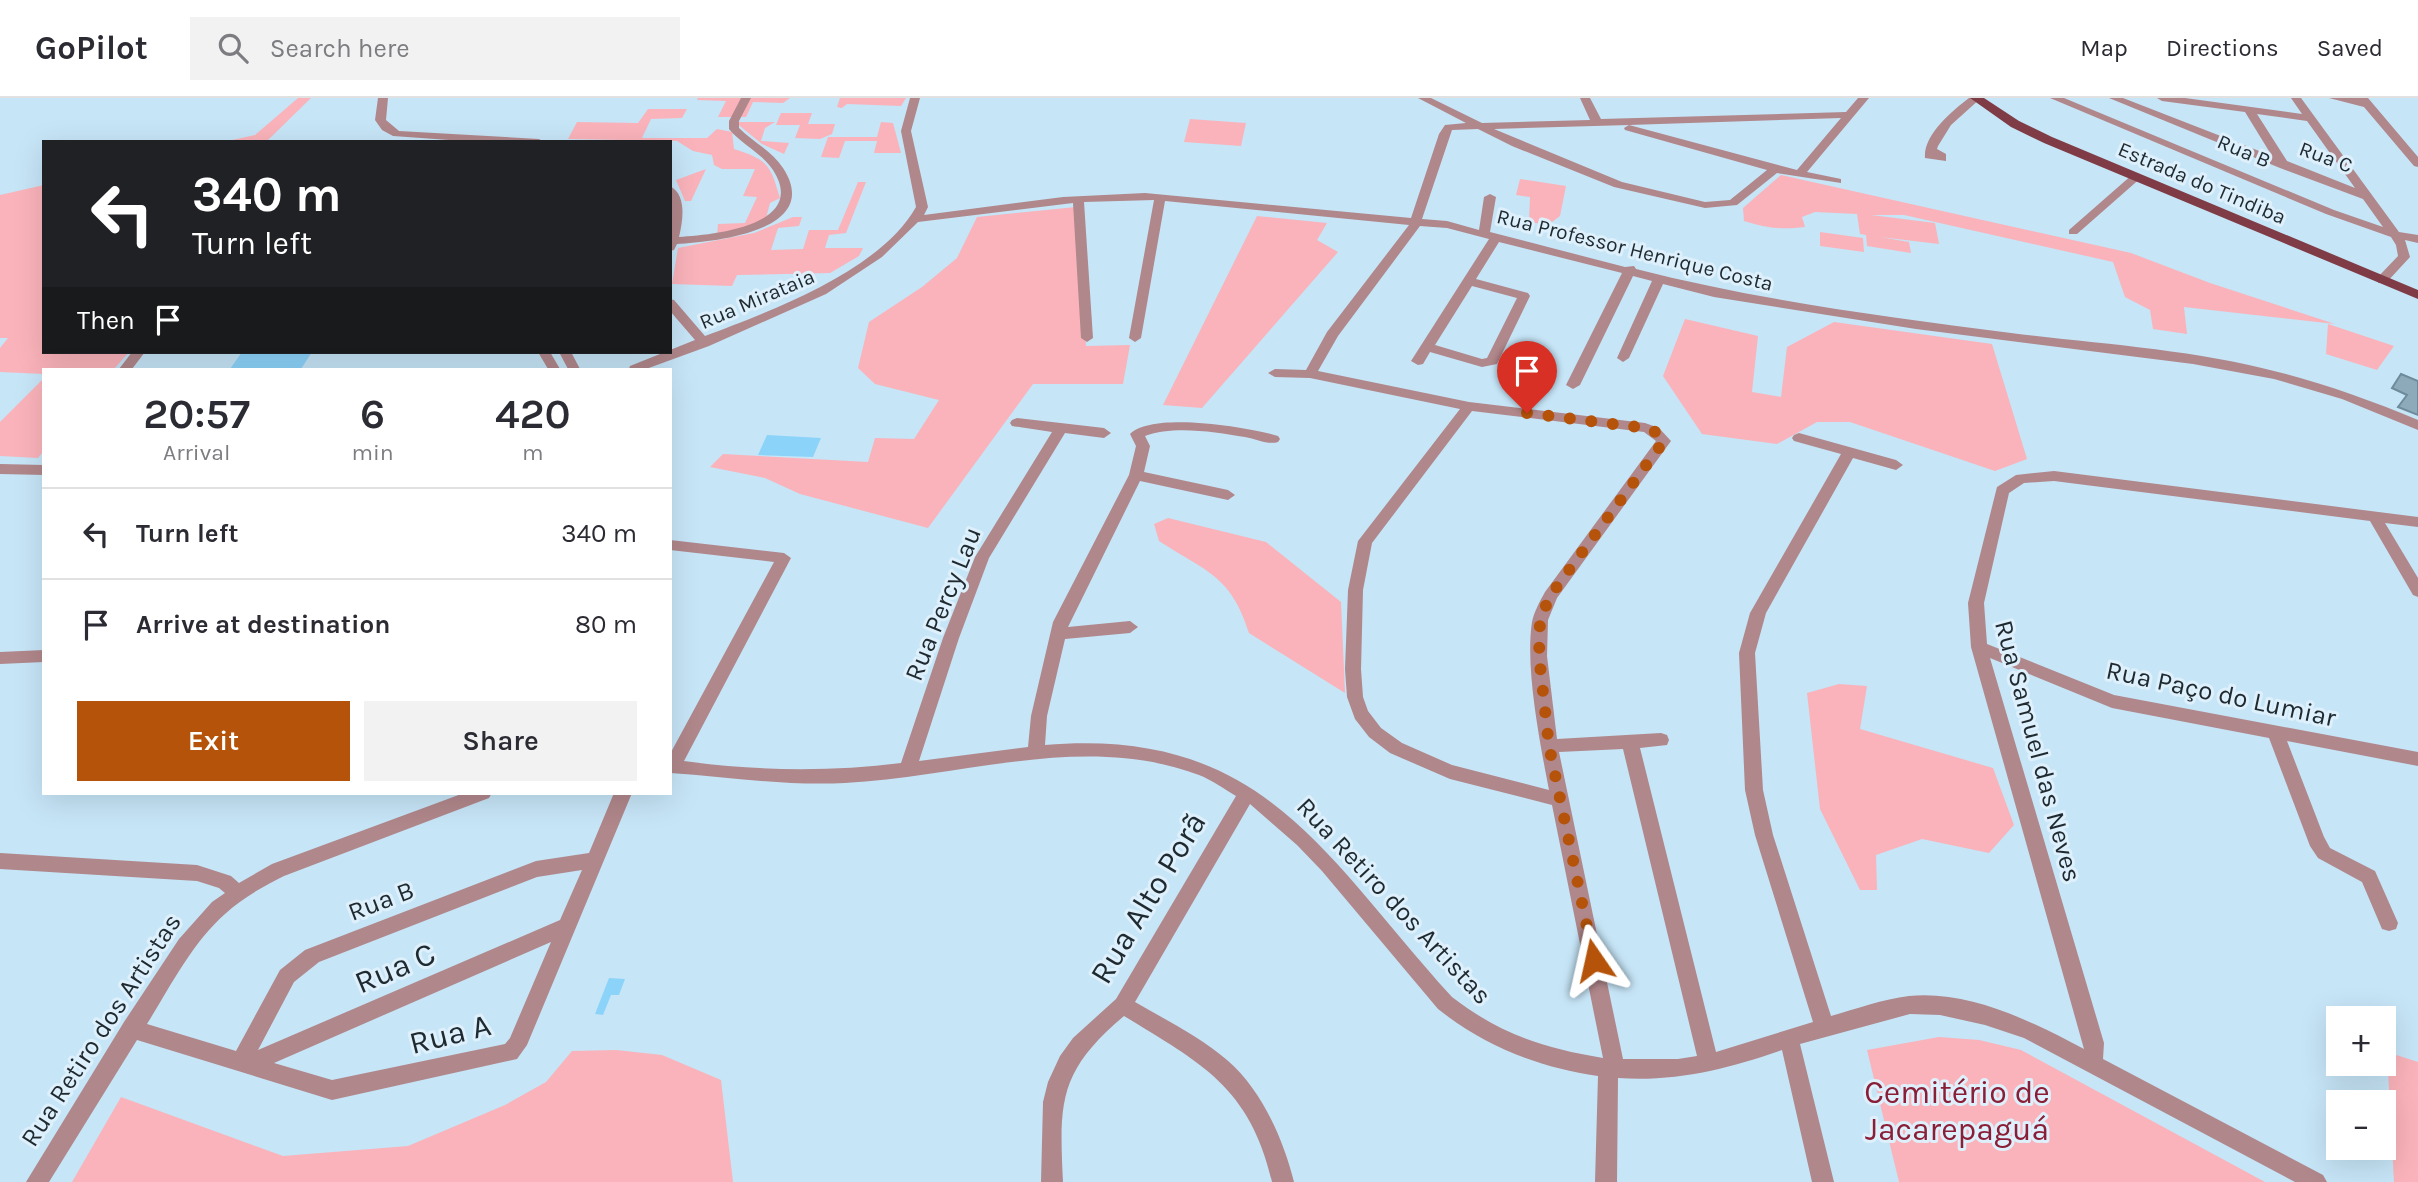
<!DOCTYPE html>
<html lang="en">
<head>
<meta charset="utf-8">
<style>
  :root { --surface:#fff; --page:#f2f2f3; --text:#2b2b33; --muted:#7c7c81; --line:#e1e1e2; --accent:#b45309 }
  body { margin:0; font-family:Karla,sans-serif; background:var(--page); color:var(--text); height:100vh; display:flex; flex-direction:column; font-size:26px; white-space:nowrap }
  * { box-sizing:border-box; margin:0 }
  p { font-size:23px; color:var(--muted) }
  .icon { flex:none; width:38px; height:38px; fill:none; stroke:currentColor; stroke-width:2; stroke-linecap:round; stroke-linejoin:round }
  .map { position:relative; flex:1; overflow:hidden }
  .panel { position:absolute; left:42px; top:270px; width:630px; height:427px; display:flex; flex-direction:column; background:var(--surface); border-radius:0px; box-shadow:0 7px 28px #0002 }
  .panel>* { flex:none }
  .hud { position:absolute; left:42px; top:42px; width:630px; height:214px; border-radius:0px; box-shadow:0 7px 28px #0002; background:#202124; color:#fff; overflow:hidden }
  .fabs { position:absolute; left:2326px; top:908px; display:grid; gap:14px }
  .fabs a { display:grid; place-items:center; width:70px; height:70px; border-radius:0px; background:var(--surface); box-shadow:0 7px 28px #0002; font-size:35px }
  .pin { position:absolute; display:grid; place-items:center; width:60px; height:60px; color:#fff; margin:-72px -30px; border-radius:50% 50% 50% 0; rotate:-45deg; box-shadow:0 0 7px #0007 }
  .pin .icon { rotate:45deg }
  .me { position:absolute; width:77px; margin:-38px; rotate:349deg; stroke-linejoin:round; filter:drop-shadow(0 0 5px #0008) }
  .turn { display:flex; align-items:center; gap:24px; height:147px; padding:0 35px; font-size:32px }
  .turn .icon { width:91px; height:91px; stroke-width:2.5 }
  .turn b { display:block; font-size:49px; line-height:60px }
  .then { display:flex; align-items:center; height:66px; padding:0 35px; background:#0003; gap:14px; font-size:26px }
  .eta { display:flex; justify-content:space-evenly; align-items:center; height:119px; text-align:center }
  .eta b { font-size:42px; font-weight:600; line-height:49px }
  .button { display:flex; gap:14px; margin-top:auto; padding:14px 35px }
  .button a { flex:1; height:80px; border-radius:0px; background:var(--accent); color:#fff; font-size:28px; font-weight:600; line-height:80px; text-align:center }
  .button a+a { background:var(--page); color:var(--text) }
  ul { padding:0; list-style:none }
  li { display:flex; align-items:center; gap:21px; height:91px; padding:0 35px; border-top:2px solid var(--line) }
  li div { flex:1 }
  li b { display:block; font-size:26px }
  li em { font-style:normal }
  header { display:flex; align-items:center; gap:42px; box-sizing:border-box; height:98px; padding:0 35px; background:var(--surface); border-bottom:2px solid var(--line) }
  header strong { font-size:33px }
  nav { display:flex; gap:38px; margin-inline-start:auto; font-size:24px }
  .search { width:490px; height:63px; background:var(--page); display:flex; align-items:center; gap:18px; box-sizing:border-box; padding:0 24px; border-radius:0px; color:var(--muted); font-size:26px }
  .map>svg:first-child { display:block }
  .green { fill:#fab3ba }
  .water { fill:#8cd3fa }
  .building { fill:#8daabb; stroke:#6e8b9b; stroke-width:2 }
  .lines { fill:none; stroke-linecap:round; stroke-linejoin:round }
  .minor { fill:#b0878b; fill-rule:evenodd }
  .major { fill:#803c46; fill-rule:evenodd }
  .route { stroke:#b45309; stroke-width:12; stroke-dasharray:0 21.6 }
  .labels { text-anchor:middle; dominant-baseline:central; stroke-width:6; stroke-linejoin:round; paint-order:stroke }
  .far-street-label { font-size:21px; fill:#1e2930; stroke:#def0fb }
  .street-label { font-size:26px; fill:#1e2930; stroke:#def0fb }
  .near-street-label { font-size:32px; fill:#1e2930; stroke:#def0fb }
  .near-park-label { font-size:32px; fill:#8a1e37; stroke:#def0fb }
</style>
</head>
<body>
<header>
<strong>GoPilot</strong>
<div class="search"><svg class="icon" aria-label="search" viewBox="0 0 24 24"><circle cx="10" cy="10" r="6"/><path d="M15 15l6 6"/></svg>Search here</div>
<nav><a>Map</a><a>Directions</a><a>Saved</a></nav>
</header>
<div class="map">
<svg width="2418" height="1084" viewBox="0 0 2418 1084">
  <rect width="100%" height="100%" fill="#c6e5f7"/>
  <path class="green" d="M 298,0 L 311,0 L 266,44 L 223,44 L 255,37 Z
    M 698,0 L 790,0 L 783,5 L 753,4 L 746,19 L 718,19 L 726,3 L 697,2 Z
    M 840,0 L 906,0 L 901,8 L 847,6 L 842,10 L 837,9 Z
    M 648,11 L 687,11 L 682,20 L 651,21 L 642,40 L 707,40 L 717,31 L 732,34 L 734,51 C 768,62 770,66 780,100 L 770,105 L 765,124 L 717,139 L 718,126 L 745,125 L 757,99 L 743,98 L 755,71 L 722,71 L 714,67 L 712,57 L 693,53 L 677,43 L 568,41 L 577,24 L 638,25 Z
    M 781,15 L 812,15 L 808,26 L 835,26 L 832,36 L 820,41 L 795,40 L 800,27 L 776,27 Z
    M 1190,21 L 1246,25 L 1241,48 L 1184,44 Z
    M 735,24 L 775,24 L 765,30 L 761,43 L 789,45 L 784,56 L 762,46 Z
    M 881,24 L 893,25 L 901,55 L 874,55 L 877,43 L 845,43 L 839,60 L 821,59 L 828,39 L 877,39 Z
    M 706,71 L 691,103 L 685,103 L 676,82 Z
    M 1781,77 L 2131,155 L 2210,185 L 2335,226 L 2184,209 L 2187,236 L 2153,231 L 2150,212 L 2125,199 L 2113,164 L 1904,117 L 1871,117 L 1935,125 L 1939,146 L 1880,139 L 1909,144 L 1911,155 L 1867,148 L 1866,137 L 1860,136 L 1857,116 L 1815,114 L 1802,119 L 1805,129 C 1782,132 1766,130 1744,123 L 1743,110 Z
    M 1520,81 L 1566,88 L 1560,118 L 1548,127 L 1529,124 L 1530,99 L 1516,97 Z
    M 858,84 L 866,84 L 846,135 L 829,137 L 825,150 L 863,150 L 859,158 L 830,175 L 737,177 L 732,188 L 672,186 L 678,150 L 754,135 L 793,119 L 802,119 L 799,128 L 778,130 L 771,152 L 803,151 L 809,132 L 838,132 Z
    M 44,87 L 44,254 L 129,254 L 114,271 L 44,271 L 44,276 L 0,274 L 0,250 L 8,240 L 0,240 L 0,97 Z
    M 1076,109 L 1086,248 L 1130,247 L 1123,286 L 1033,286 L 928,430 L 800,396 L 765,380 L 710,369 L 723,356 L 868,364 L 875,340 L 914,341 L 939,302 L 875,286 L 858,270 L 869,224 L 922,189 L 957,160 L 977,119 Z
    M 1257,118 L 1327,125 L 1317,142 L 1338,154 L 1202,310 L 1163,307 Z
    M 1820,134 L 1863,140 L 1864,154 L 1820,148 Z
    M 1685,221 L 1758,238 L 1752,294 L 1781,299 L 1787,249 L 1834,224 L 1992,246 L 2027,361 L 1995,373 L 1850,324 L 1817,324 L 1777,346 L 1702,336 L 1663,278 Z
    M 2328,226 L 2394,248 L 2377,272 L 2326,256 Z
    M 44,280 L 44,353 L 38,360 L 0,358 L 0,324 Z
    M 1168,420 L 1266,444 L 1341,504 L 1345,595 L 1249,535 C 1231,477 1205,473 1159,443 L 1154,426 Z
    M 1839,586 L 1867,588 L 1860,631 L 1993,670 L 2014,727 L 1989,755 L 1922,741 L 1876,757 L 1877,792 L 1860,792 L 1820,711 L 1807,595 Z
    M 1939,939 L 1979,942 L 2021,952 L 2265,1084 L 1899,1084 L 1867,952 Z
    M 616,952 L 662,957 L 721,982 L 733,1084 L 72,1084 L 121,999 L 283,1058 L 408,1048 L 505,1007 L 546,984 L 572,953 Z
    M 2387,954 L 2418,964 L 2418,1084 L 2394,1084 Z"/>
  <path class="water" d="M 242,254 L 312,254 L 301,271 L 230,271 Z
    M 767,337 L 821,340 L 813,359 L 758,357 Z
    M 609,880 L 625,881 L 619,897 L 611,897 L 603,917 L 595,916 Z"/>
  <path class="building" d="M 2401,276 L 2418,283 L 2418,317 L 2398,309 L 2407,297 L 2392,290 Z"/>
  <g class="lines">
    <path class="minor" d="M 378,0 L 388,0 L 386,22 L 399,33 L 539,41 L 544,44 L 477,44 L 393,38 L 382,32 L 375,22 Z
      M 741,0 L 751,0 L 739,23 L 739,30 C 753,44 772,53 783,70 C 824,133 714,144 677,146 L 674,152 L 670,153 L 670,88 C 687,97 683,122 679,139 C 712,137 809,128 773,72 C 762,55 741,46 729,31 L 729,23 Z
      M 910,0 L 920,0 L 911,33 L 928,109 L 924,117 L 1063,99 L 1145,95 L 1411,120 L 1439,36 L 1445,27 L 1466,25 L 1418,0 L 1431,0 L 1482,25 L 1590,22 L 1580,0 L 1590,0 L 1601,21 L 1846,14 L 1858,0 L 1869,0 L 1807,74 L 1841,81 L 1841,85 L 1777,75 L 1737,107 L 1705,110 L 1614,89 L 1512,48 L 1478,31 L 1452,32 L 1422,121 L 1447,123 L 1479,132 L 1484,99 L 1490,96 L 1496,99 L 1490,134 L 1625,169 L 1634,168 L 1636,171 C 1757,202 1885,219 2011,235 C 2099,246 2191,251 2278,274 C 2326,286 2372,303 2418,322 L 2418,332 L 2342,301 L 2274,281 L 2193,266 L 1916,231 L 1714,199 L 1663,186 L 1629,260 L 1623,264 L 1617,260 L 1652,183 L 1633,178 L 1580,287 L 1573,291 L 1566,287 L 1622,175 L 1499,144 L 1476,181 L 1528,195 L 1530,198 L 1497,266 L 1482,269 L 1430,254 L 1423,266 L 1418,267 L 1411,263 L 1489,141 L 1447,130 L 1420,128 L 1338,238 L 1318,273 L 1469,304 L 1645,325 L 1659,330 L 1671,343 L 1557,500 L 1548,522 L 1547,558 L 1557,641 L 1661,635 L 1667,637 L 1669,642 L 1667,647 L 1640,650 L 1716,954 L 1813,924 L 1755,737 L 1745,692 L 1739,555 L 1750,515 L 1841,356 L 1794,343 L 1792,340 L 1794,337 L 1799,335 L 1896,362 L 1903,367 L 1896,372 L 1853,360 L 1766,515 L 1755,555 L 1763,692 L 1773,737 L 1831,918 C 1856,911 1883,901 1909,898 C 1970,892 2033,924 2084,951 L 1971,549 L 1968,505 L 1997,389 L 2016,377 L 2054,373 L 2418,419 L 2418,429 L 2385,425 L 2418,480 L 2418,499 L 2413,497 L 2370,423 L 2054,383 L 2024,385 L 2009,395 L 1984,505 L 1987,546 L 2114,597 L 2418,654 L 2418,668 L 2287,643 L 2324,739 L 2330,750 L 2375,773 L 2398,825 L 2396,831 L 2389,833 L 2382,831 L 2362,784 L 2318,760 L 2310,748 L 2269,640 L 2112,610 L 1990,560 L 2104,945 L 2103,961 L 2323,1077 L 2327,1084 L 2295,1084 L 2024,940 L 1985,927 L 1940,917 L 1910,916 L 1800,946 L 1834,1084 L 1812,1084 L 1782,952 C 1727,971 1676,984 1618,980 L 1617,1084 L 1595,1084 L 1598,978 C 1538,969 1486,949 1438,911 L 1322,773 L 1297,747 L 1250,706 L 1135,904 C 1166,922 1200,939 1227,962 C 1262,992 1283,1041 1294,1084 L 1272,1084 C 1250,989 1201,965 1124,918 C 1059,973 1059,1003 1063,1084 L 1041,1084 L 1043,1004 L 1048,984 L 1060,958 L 1073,940 L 1116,901 L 1236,698 C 1224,691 1212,682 1199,677 C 1085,634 962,679 845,685 C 786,688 729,679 670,675 L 670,656 L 774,464 L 670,452 L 670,442 L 784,455 L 791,460 L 684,663 C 756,673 829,674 901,665 L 943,540 L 975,459 L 1052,334 L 1012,328 L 1010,325 L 1012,322 L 1017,320 L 1104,330 L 1111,335 L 1104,340 L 1065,335 L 989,460 L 959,540 L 919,663 L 1028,649 L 1031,618 L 1053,524 L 1129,377 L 1136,348 L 1130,336 C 1152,313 1249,329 1278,338 L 1280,341 L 1278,344 C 1268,347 1256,341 1245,339 C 1215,334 1174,327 1145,338 L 1150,348 L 1144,374 L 1228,392 L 1235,397 L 1228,402 L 1140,383 L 1068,529 L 1130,523 L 1138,529 L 1130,535 L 1065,541 L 1047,618 L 1045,647 C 1264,629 1323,757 1452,899 C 1500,936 1543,950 1603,960 L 1552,707 L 1450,681 L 1390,655 L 1369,639 L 1355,621 L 1347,599 L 1345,571 L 1348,492 L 1358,443 L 1460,311 L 1310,280 L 1275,279 L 1268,275 L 1275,271 L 1306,272 L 1327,234 L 1409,127 L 1165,103 L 1141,240 L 1135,244 L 1129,240 L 1154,102 L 1084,104 L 1093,240 L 1087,244 L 1081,240 L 1073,105 L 918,124 L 882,159 L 826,196 L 709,248 L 646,271 L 629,271 L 630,268 L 695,242 L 670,213 L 670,201 L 674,202 L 705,238 C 771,213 880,173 916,109 L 901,33 ZM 1841,20 L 1797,72 L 1629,27 ZM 1629,27 L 1624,30 L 1625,32 L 1767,72 L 1730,102 L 1705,104 L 1622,84 L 1494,31 ZM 1472,188 L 1517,200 L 1487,260 L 1482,261 L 1435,247 ZM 1472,313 L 1644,334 L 1656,343 L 1545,494 C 1540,503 1534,514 1532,524 C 1525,570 1540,645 1549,692 L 1452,667 L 1402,645 L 1381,630 L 1368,613 L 1363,599 L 1361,571 L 1363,492 L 1372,445 ZM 1623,651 L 1697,958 L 1678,961 L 1623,961 L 1559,654 Z
      M 1969,0 L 1981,0 L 1951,27 L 1938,48 L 1937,51 L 1946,56 L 1946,63 L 1925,60 C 1923,37 1952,13 1969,0 Z
      M 2050,0 L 2064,0 L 2334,112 L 2383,129 L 2363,101 L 2280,70 L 2109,0 L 2123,0 L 2272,58 L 2245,14 L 2162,3 L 2157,0 L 2185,0 L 2302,16 L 2291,0 L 2301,0 L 2399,134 L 2418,137 L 2418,145 L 2405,142 L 2410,159 L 2386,185 L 2378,185 L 2378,179 L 2398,158 L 2396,147 L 2391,139 L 2326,116 ZM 2257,16 L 2307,23 L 2355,90 L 2287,63 Z
      M 2329,0 L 2368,0 L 2418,59 L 2418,69 L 2414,68 L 2364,9 Z
      M 2133,76 L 2143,78 L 2077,136 L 2069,136 L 2069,132 Z
      M 132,254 L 145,254 L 132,271 L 119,271 Z
      M 538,254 L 550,254 L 560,271 L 548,271 Z
      M 559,254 L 571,254 L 580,271 L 568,271 Z
      M 0,366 L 44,367 L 44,377 L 0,376 Z
      M 44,552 L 44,564 L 0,566 L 0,554 Z
      M 464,695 L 492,695 L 489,700 L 284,778 C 264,788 242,800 225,816 C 192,845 170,889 147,926 L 236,953 L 280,872 L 305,852 L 536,763 L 589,755 L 614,695 L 632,695 L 527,947 L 517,961 L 332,1002 L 137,942 L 49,1084 L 26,1084 L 124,924 L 179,841 L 212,804 L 225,795 L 219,790 L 197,783 L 0,771 L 0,755 L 197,767 L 231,778 L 239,785 L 272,766 ZM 582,772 L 560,822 L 258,952 L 294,884 L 319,864 L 537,779 ZM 551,844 L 510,940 L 505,946 L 332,982 L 274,965 Z"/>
    <path class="major" d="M 1970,0 L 1984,0 L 2019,23 L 2052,39 L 2418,192 L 2418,201 L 2044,45 L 2011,29 Z"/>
  </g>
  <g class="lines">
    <path class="route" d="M 1527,315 L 1645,330 L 1654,333 L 1664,343 L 1550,498 L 1540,522 L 1539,558 L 1549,648 L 1594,862"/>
  </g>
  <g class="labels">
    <g class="far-street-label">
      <text transform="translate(2244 53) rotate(23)">Rua B</text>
      <text transform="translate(2326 59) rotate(20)">Rua C</text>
      <text transform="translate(2202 85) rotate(23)">Estrada do Tindiba</text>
      <text transform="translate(1635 152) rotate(14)">Rua Professor Henrique Costa</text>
      <text transform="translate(757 201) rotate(-23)">Rua Mirataia</text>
    </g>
    <g class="street-label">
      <text transform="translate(943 506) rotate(-68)">Rua Percy Lau</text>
      <text transform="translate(2221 596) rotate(12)">Rua Paço do Lumiar</text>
      <text transform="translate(2038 653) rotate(75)">Rua Samuel das Neves</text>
      <text transform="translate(381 803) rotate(-21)">Rua B</text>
      <text transform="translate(1394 803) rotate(47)">Rua Retiro dos Artistas</text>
      <text transform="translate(101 932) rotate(-57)">Rua Retiro dos Artistas</text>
    </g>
    <g class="near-street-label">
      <text transform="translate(1148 800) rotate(-59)">Rua Alto Porã</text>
      <text transform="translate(395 870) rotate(-23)">Rua C</text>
      <text transform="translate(450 936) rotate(-14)">Rua A</text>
    </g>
    <g class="near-park-label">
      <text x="1957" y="994">Cemitério de<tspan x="1957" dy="37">Jacarepaguá</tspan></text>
    </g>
  </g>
</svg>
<div class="fabs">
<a>+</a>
<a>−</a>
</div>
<div class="pin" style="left:1527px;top:315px;background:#d93025"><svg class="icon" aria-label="arrive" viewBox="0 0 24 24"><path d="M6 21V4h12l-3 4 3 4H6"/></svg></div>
<svg class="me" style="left:1594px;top:862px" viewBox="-20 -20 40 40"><path d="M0-17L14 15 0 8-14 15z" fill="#b45309" stroke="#fff" stroke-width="4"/></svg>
<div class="hud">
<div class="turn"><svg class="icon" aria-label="left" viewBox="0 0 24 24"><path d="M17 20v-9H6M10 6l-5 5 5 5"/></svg><div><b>340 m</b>Turn left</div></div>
<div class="then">Then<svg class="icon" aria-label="arrive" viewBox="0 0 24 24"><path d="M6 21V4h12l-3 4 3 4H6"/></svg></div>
</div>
<section class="panel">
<div class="eta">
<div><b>20:57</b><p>Arrival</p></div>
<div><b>6</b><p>min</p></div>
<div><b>420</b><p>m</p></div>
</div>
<ul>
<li><svg class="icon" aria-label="left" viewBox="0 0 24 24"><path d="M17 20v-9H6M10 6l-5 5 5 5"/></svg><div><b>Turn left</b></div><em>340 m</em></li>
<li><svg class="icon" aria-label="arrive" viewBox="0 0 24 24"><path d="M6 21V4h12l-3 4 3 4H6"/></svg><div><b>Arrive at destination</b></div><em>80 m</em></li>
</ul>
<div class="button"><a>Exit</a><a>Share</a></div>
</section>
</div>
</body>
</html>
